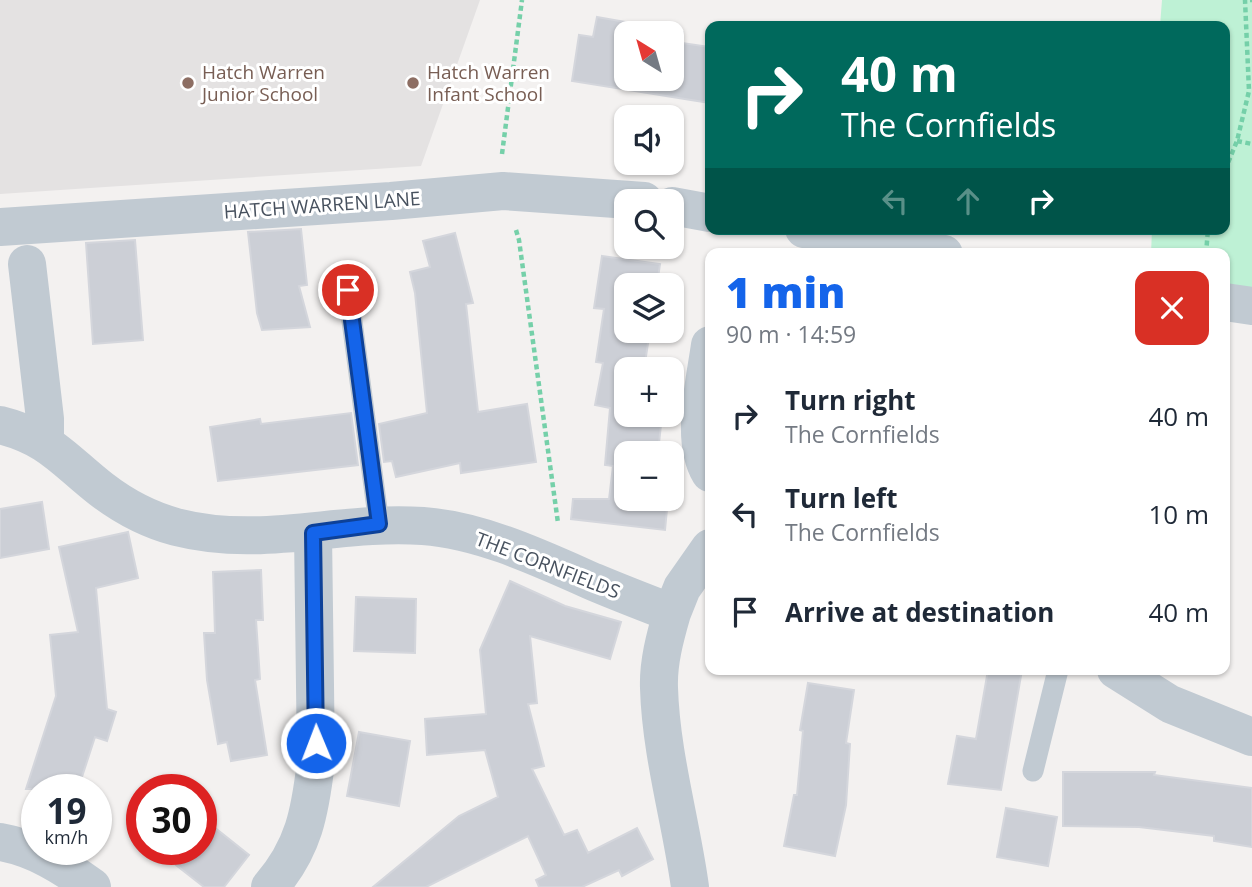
<!DOCTYPE html>
<html lang="en">
<head>
<meta charset="utf-8">
<style>
  :root { --surface:#fff; --page:#f2f2f3; --text:#1f2937; --muted:#747a83; --accent:#1464ea }
  body { margin:0; font-family:"Open Sans",sans-serif; background:var(--page); color:var(--text); height:100vh; display:flex; flex-direction:column; font-size:26px; white-space:nowrap }
  * { box-sizing:border-box; margin:0 }
  p { font-size:23px; color:var(--muted) }
  .icon { flex:none; width:38px; height:38px; fill:none; stroke:currentColor; stroke-width:2; stroke-linecap:round; stroke-linejoin:round }
  .map { position:relative; flex:1; overflow:hidden }
  .side { position:absolute; left:705px; top:248px; width:525px; height:427px; display:flex; flex-direction:column; background:var(--surface); border-radius:14px; box-shadow:0 2px 5px #0004 }
  .side>* { flex:none }
  .top-card { position:absolute; left:705px; top:21px; width:525px; height:214px; border-radius:14px; box-shadow:0 2px 5px #0004; background:#00695c; color:#fff; overflow:hidden }
  .needle { width:46px; rotate:323deg }
  .controls { position:absolute; left:614px; top:21px; display:grid; gap:14px }
  .controls a { display:grid; place-items:center; width:70px; height:70px; border-radius:14px; background:var(--surface); box-shadow:0 2px 5px #0004; font-size:35px }
  .speed { position:absolute; left:21px; top:774px; display:flex; gap:14px; font-size:35px; font-weight:700; text-align:center }
  .speed>* { display:grid; place-content:center; width:91px; height:91px; border-radius:50%; background:var(--surface); box-shadow:0 2px 5px #0004; line-height:1 }
  .speed small { font-size:18px; font-weight:400 }
  .speed .limit { border:10px solid #d22; background:#fff; color:#111 }
  .pin { position:absolute; display:grid; place-items:center; width:60px; height:60px; color:#fff; margin:-30px; border:4px solid #fff; border-radius:50%; box-shadow:0 2px 7px #0007 }
  .me { position:absolute; width:77px; margin:-38px; rotate:359deg; stroke-linejoin:round; filter:drop-shadow(0 0 5px #0008) }
  .turn { display:flex; align-items:center; gap:24px; height:147px; padding:0 21px; font-size:32px }
  .turn .icon { width:91px; height:91px; stroke-width:2.5 }
  .turn b { display:block; font-size:49px; line-height:60px }
  .lanes { display:flex; align-items:center; height:66px; padding:0 21px; background:#0003; justify-content:center; gap:35px; direction:ltr }
  .lanes .off { opacity:.35 }
  .round { display:grid; place-items:center; flex:none; width:74px; height:74px; border-radius:14px; background:var(--page) }
  .overview { display:flex; align-items:center; justify-content:space-between; height:119px; padding:0 21px }
  h1 { font-size:42px; font-weight:800; line-height:52px; color:var(--accent) }
  ul { padding:0; list-style:none }
  li { display:flex; align-items:center; gap:21px; height:98px; padding:0 21px }
  li div { flex:1 }
  li b { display:block; font-size:26px }
  li em { font-style:normal }
  .map>svg:first-child { display:block }
  .education { fill:#e4e2e2 }
  .green { fill:#bef1d5 }
  .building { fill:#cccfd6; stroke:#d4d6dc; stroke-width:2; fill-rule:evenodd }
  .lines { fill:none; stroke-linecap:round; stroke-linejoin:round }
  .path { stroke:#75d0a9; stroke-width:4.5; stroke-dasharray:5 3.5; stroke-linecap:butt }
  .lane { stroke:#c1cad2; stroke-width:21 }
  .street { stroke:#c1cad2; stroke-width:38 }
  .route-casing { stroke:#0d4198; stroke-width:18 }
  .route { stroke:#1464ea; stroke-width:12 }
  .education-dot { fill:#8d6e63; stroke:#fff; stroke-width:2.5 }
  .labels { text-anchor:middle; dominant-baseline:central; stroke-width:6; stroke-linejoin:round; paint-order:stroke }
  .education-label { font-size:19px; fill:#785e54; stroke:#fff; text-anchor:start }
  .street-label { font-size:19px; fill:#48525f; stroke:#fff }
</style>
</head>
<body>
<div class="map">
<svg width="1252" height="887" viewBox="0 0 1252 887">
  <rect width="100%" height="100%" fill="#f3f1f0"/>
  <path class="education" d="M 0,0 L 480,0 L 421,166 L 0,194 Z"/>
  <path class="green" d="M 1162,0 L 1252,0 L 1252,294 L 1225,290 L 1225,254 L 1151,254 L 1152,229 L 1225,229 L 1225,26 L 1160,26 Z"/>
  <path class="building" d="M 597,17 L 683,32 L 682,43 L 710,47 L 710,103 L 572,81 L 579,35 L 593,37 ZM 626,33 L 672,33 L 672,79 L 626,79 Z
    M 301,229 L 307,285 L 299,286 L 310,327 L 262,330 L 257,313 L 248,232 Z
    M 455,233 L 473,303 L 466,304 L 478,412 L 527,404 L 536,462 L 461,473 L 460,463 L 396,477 L 392,461 L 384,462 L 379,424 L 427,413 L 415,293 L 410,272 L 430,267 L 423,241 Z
    M 135,240 L 143,340 L 93,344 L 86,243 Z
    M 602,256 L 660,264 L 657,285 L 626,285 L 626,331 L 650,331 L 644,369 L 626,369 L 626,415 L 662,415 L 658,453 L 626,453 L 626,499 L 668,499 L 665,530 L 571,519 L 573,499 L 609,499 L 613,466 L 605,465 L 610,408 L 595,405 L 603,363 L 596,362 L 604,309 L 594,308 Z
    M 351,413 L 358,465 L 218,481 L 210,427 L 260,419 L 261,424 Z
    M 42,502 L 49,549 L 0,558 L 0,509 Z
    M 128,532 L 138,578 L 96,588 L 107,709 L 116,712 L 107,741 L 95,737 L 78,789 L 26,789 L 56,696 L 50,635 L 78,632 L 59,547 Z
    M 261,570 L 263,620 L 256,620 L 260,679 L 255,680 L 267,755 L 231,761 L 227,742 L 218,744 L 207,680 L 204,633 L 215,633 L 213,572 Z
    M 510,581 L 565,606 L 621,622 L 610,659 L 530,636 L 537,703 L 528,704 L 544,766 L 532,769 L 564,835 L 577,830 L 588,853 L 637,828 L 653,859 L 622,876 L 619,870 L 582,887 L 539,887 L 536,880 L 546,875 L 528,836 L 426,887 L 373,887 L 459,816 L 498,797 L 485,750 L 427,755 L 425,719 L 486,714 L 480,650 Z
    M 356,597 L 416,599 L 415,653 L 354,651 Z
    M 988,670 L 1022,670 L 1001,790 L 948,784 L 957,736 L 976,739 Z
    M 808,683 L 854,690 L 846,743 L 850,744 L 846,805 L 835,856 L 784,846 L 794,795 L 797,795 L 803,731 L 800,730 Z
    M 359,732 L 410,741 L 399,806 L 347,796 Z
    M 1063,772 L 1155,772 L 1154,775 L 1252,788 L 1252,847 L 1214,841 L 1214,836 L 1139,827 L 1063,826 Z
    M 1006,808 L 1057,817 L 1048,866 L 997,857 Z
    M 209,823 L 249,855 L 224,887 L 204,887 L 176,865 L 189,849 L 201,849 L 201,833 Z"/>
  <g class="lines">
    <path class="path" d="M 1250,0 L 1252,0
      M 1237,141 L 1252,144
      M 502,154 L 522,0
      M 1225,170 L 1237,141 L 1249,91 L 1245,0
      M 516,230 L 519,240 L 558,523
      M 1206,254 L 1208,229"/>
    <path class="lane" d="M 348,291 L 379,524
      M 1033,771 L 1058,670"/>
    <path class="street" d="M 672,206 L 710,213
      M 0,227 L 391,201 L 503,191 L 644,201
      M 804,229 L 944,254
      M 27,264 L 45,419 L 45,442
      M 1225,302 L 1252,306
      M 710,345 C 705,382 690,440 710,473
      M 0,425 C 49,437 64,460 101,489 C 123,506 150,520 176,527 C 262,549 338,520 423,526 C 481,530 542,559 594,582 C 620,593 646,603 672,613 L 682,588 L 710,548
      M 672,613 C 665,637 658,663 659,688 C 661,755 681,821 690,887
      M 1116,670 L 1170,704 L 1252,737
      M 0,842 C 35,848 63,866 92,887
      M 270,887 C 304,848 310,812 316,762 L 313,533"/>
  </g>
  <g class="lines">
    <defs>
      <path id="route" d="M 316,743 L 313,533 L 379,524 L 348,290"/>
    </defs>
    <use href="#route" class="route-casing"/>
    <use href="#route" class="route"/>
  </g>
  <g class="education-dot">
    <circle cx="188" cy="83" r="7"/>
    <circle cx="413" cy="83" r="7"/>
  </g>
  <g class="labels">
    <g class="education-label">
      <text x="202" y="72">Hatch Warren<tspan x="202" dy="22">Junior School</tspan></text>
      <text x="427" y="72">Hatch Warren<tspan x="427" dy="22">Infant School</tspan></text>
    </g>
    <g class="street-label">
      <text transform="translate(322 205) rotate(-4)">HATCH WARREN LANE</text>
      <text transform="translate(548 565) rotate(21)">THE CORNFIELDS</text>
    </g>
  </g>
</svg>
<div class="controls">
<a><svg class="needle" viewBox="-14 -14 28 28"><path d="M0-13l5 13h-10z" fill="#e53935"/><path d="M0 13l5-13h-10z" fill="#747a83"/></svg></a>
<a><svg class="icon" aria-label="sound" viewBox="0 0 24 24"><path d="M4 9h4l5-4v14l-5-4H4zM17 9q2 3 0 6"/></svg></a>
<a><svg class="icon" aria-label="search" viewBox="0 0 24 24"><circle cx="10" cy="10" r="6"/><path d="M15 15l6 6"/></svg></a>
<a><svg class="icon" aria-label="layers" viewBox="0 0 24 24"><path d="M12 4l9 5-9 5-9-5zM3 14l9 5 9-5"/></svg></a>
<a>+</a>
<a>−</a>
</div>
<div class="speed"><div>19<small>km/h</small></div><div class="limit">30</div></div>
<div class="pin" style="left:348px;top:290px;background:#d93025"><svg class="icon" aria-label="arrive" viewBox="0 0 24 24"><path d="M6 21V4h12l-3 4 3 4H6"/></svg></div>
<svg class="me" style="left:316px;top:743px" viewBox="-20 -20 40 40"><circle r="17" fill="#1464ea" stroke="#fff" stroke-width="3"/><path d="M0-11L8 9 0 5-8 9z" fill="#fff"/></svg>
<div class="top-card">
<div class="turn"><svg class="icon" aria-label="right" viewBox="0 0 24 24"><path d="M7 20v-9h11M14 6l5 5-5 5"/></svg><div><b>40 m</b>The Cornfields</div></div>
<div class="lanes"><svg class="icon off" aria-label="left" viewBox="0 0 24 24"><path d="M17 20v-9H6M10 6l-5 5 5 5"/></svg><svg class="icon off" aria-label="ahead" viewBox="0 0 24 24"><path d="M12 20V5M6 11l6-6 6 6"/></svg><svg class="icon" aria-label="right" viewBox="0 0 24 24"><path d="M7 20v-9h11M14 6l5 5-5 5"/></svg></div>
</div>
<section class="side">
<div class="overview"><div><h1>1 min</h1><p>90 m · 14:59</p></div><a class="round" style="background:#d93025;color:#fff"><svg class="icon" aria-label="close" viewBox="0 0 24 24"><path d="M6 6l12 12M18 6L6 18"/></svg></a></div>
<ul>
<li><svg class="icon" aria-label="right" viewBox="0 0 24 24"><path d="M7 20v-9h11M14 6l5 5-5 5"/></svg><div><b>Turn right</b><p>The Cornfields</p></div><em>40 m</em></li>
<li><svg class="icon" aria-label="left" viewBox="0 0 24 24"><path d="M17 20v-9H6M10 6l-5 5 5 5"/></svg><div><b>Turn left</b><p>The Cornfields</p></div><em>10 m</em></li>
<li><svg class="icon" aria-label="arrive" viewBox="0 0 24 24"><path d="M6 21V4h12l-3 4 3 4H6"/></svg><div><b>Arrive at destination</b></div><em>40 m</em></li>
</ul>
</section>
</div>
</body>
</html>
